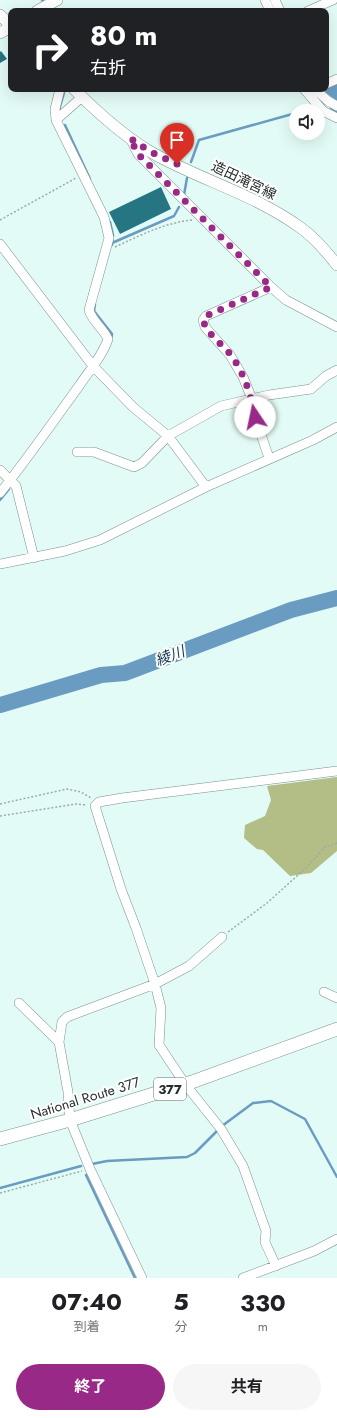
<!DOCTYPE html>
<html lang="ja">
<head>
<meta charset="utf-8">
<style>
  :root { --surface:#fff; --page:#f6f6f6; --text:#202124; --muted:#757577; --accent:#992987 }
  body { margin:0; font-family:Jost,"Noto Sans JP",sans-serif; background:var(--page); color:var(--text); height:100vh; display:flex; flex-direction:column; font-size:15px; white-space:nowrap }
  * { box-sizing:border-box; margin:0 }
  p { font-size:13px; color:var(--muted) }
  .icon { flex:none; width:22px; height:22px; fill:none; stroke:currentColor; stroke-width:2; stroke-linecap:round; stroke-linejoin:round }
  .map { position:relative; height:1278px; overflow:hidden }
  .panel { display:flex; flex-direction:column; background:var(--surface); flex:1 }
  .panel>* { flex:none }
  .hud { position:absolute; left:8px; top:8px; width:321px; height:84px; border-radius:8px; box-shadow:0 4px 16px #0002; background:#202124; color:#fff; overflow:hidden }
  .buttons { position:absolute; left:289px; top:104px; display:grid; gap:8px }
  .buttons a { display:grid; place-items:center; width:36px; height:36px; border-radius:50%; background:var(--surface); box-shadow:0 4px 16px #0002; font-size:20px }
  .pin { position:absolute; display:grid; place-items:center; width:34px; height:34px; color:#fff; margin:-41px -17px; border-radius:50% 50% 50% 0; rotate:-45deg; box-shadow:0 0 4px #0007 }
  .pin .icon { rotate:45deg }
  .me { position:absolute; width:44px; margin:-22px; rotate:349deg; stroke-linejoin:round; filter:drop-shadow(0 0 3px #0008) }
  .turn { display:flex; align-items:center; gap:14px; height:84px; padding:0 16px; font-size:18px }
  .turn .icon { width:52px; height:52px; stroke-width:2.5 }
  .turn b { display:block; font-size:28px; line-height:34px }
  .eta { display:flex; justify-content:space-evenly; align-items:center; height:68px; text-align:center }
  .eta b { font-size:24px; font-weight:700; line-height:28px }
  .action { display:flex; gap:8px; margin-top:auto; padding:8px 16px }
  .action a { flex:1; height:46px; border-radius:24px; background:var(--accent); color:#fff; font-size:16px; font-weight:700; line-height:46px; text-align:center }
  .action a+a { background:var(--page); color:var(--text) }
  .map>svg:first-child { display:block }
  .forest { fill:#b2be85 }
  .water { fill:#6a9cc2 }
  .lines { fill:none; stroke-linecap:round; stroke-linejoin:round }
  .stream { stroke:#6a9cc2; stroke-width:2.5 }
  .river { stroke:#6a9cc2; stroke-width:16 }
  .building { fill:#257583 }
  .minor-casing { stroke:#7b918c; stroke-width:10 }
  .major-casing { stroke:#7b918c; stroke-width:12 }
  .highway-casing { stroke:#7b918c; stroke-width:14 }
  .path { stroke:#99aca8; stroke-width:1.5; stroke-dasharray:2 2; stroke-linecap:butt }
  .minor { stroke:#fff; stroke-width:9 }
  .major { stroke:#fff; stroke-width:11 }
  .highway { stroke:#fff; stroke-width:13 }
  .route { stroke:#992987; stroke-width:7; stroke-dasharray:0 12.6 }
  .labels { text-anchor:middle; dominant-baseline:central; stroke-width:4; stroke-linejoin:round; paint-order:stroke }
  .shield { fill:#fff; stroke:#666d6b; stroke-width:1 }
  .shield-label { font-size:13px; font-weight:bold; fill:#242e2b }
  .street-label { font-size:14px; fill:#242e2b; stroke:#fff }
  .water-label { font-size:15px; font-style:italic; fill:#123a55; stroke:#fff }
</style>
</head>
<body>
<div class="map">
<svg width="337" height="1278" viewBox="0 0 337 1278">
  <rect width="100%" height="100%" fill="#e3fbf6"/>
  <path class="forest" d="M 337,777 L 337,851 L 311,873 L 290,876 L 263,850 L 257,849 L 244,838 L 245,825 L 265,816 L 271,800 L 267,786 Z"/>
  <path class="water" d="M 337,83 L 337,101 L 322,90 Z"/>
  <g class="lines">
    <path class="stream" d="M 42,0 L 43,1
      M 331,108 L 337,112
      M 59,110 L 64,93
      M 304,111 L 311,109
      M 65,125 L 90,179
      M 191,162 L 199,140 L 296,113
      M 184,195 L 187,178
      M 110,222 L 113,235 L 112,245
      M 112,243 L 174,216 L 179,207
      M 95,304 L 94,311 L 112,334 L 111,341
      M 0,500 L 9,489
      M 222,1126 L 253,1103 L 271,1101 L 305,1119 L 337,1177
      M 92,1164 L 107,1161 L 187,1157 L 195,1153 L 218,1130
      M 86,1175 L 135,1278
      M 0,1188 L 81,1166"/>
    <path class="river" d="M 0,705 L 101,675 L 125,673 L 291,610 L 337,598"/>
  </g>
  <path class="building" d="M 1,51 L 7,59 L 0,63 L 0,52 Z
    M 161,187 L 171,209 L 120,234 L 109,212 Z"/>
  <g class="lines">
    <defs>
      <path id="minor" d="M 265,0 L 270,11
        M 275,0 L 280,11
        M 308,11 L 333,0
        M 326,84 L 337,79
        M 304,89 L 323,111 L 337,118
        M 315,89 L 328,101 L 337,106
        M 56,120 L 82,97
        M 130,138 L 138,154 L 271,287 L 286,300 L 337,327
        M 0,244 L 93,366 L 133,407 L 168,436 L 206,487
        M 77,452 L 94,452 L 134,467 L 142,463 L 168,436 L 221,406 L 269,395 L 311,389 L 326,376 L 337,370
        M 269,458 L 255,417 L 252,399 L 243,377 L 230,355 L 205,327 L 203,320 L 206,316 L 271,287
        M 0,470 L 16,486 L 34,558
        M 0,493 C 28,458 53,422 79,386 C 89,371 103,355 108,339 C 103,328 92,321 89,310 L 109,238 L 104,217 L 56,120 L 55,109 L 60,89
        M 0,564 L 65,551 L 100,540 L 206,487 L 313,440 L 337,427
        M 324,992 L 337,998
        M 19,1003 L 59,1042
        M 276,1266 L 265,1242 L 266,1231 L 243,1166 L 221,1129 L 185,1084 L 159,1045 L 161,1008 L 155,984 L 136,928 L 121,889 L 95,806 L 99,802 L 122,798 L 337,771
        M 142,1278 L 90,1169 L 70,1120 L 68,1092 L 59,1042 L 62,1022 L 67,1017 L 155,984 L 189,966 L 222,937
        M 243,1278 L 314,1251 L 337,1239"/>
      <path id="major" d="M 37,11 L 57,0
        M 0,15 L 11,26
        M 0,33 L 11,27
        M 74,89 C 97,112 121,134 149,151 C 197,179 255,194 301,228 C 315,238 326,251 337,265"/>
      <path id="highway" d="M 0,1139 L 70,1120 L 192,1082 L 337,1029"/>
    </defs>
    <use href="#minor" class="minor-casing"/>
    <use href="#major" class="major-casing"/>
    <use href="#highway" class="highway-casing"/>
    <path class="path" d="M 0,220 L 76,178
      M 115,247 C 141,235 164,223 192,220
      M 0,804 L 67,789 L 81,792 L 91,798
      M 0,816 L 76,804 L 87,805
      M 228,932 L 267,903 L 307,867 L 325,847 L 337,843
      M 0,1193 L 82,1171"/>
    <use href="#minor" class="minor"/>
    <use href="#major" class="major"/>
    <use href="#highway" class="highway"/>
  </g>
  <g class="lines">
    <path class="route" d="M 177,164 L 149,151 L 130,138 L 138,154 L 271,287 L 206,316 L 203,320 C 207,334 221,343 230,354 C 244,372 251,395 255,417"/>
  </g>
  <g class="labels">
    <rect class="shield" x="154" y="1078" width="32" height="22" rx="3"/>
    <g class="shield-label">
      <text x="170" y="1089">377</text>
    </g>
    <g class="street-label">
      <text transform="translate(244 180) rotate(26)">造田滝宮線</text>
      <text transform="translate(85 1098) rotate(-17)">National Route 377</text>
    </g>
    <g class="water-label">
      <text transform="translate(170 656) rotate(-21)">綾川</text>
    </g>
  </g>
</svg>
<div class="buttons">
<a><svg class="icon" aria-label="sound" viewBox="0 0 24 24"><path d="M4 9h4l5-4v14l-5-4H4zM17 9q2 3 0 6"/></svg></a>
</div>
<div class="pin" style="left:177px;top:164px;background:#d93025"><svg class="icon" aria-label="arrive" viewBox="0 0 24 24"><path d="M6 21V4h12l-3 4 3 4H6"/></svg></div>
<svg class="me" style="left:255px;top:417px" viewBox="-20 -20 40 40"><circle r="19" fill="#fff"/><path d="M0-13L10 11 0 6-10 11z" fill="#992987"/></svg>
<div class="hud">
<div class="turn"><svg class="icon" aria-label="right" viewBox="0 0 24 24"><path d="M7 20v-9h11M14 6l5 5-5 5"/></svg><div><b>80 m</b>右折</div></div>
</div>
</div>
<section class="panel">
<div class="eta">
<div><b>07:40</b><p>到着</p></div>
<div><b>5</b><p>分</p></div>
<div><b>330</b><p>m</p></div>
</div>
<div class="action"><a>終了</a><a>共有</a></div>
</section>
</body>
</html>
